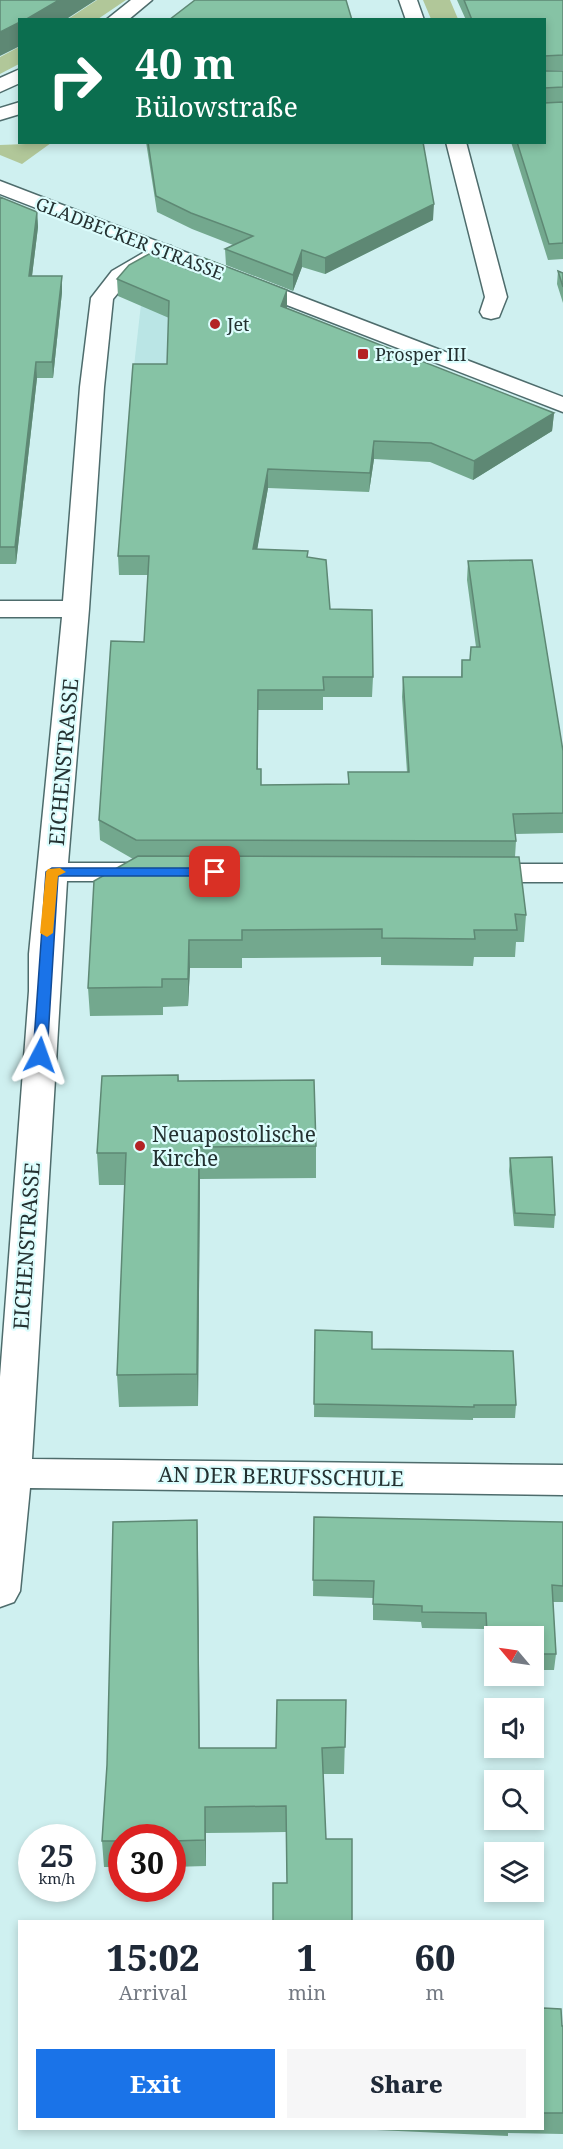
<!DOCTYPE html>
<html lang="en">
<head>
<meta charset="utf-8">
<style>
  :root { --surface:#fff; --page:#f6f6f7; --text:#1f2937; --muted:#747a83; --accent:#1a73e8 }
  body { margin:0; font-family:"Noto Serif",serif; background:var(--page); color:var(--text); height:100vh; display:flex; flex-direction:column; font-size:22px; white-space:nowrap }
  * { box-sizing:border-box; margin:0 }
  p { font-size:20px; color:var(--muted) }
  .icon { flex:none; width:33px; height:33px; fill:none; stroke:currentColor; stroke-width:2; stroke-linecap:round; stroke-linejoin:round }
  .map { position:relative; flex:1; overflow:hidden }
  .drawer { position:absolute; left:18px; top:1920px; width:526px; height:210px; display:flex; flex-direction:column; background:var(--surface); border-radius:0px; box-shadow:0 3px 9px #0003 }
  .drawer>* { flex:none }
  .guide { position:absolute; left:18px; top:18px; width:528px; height:126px; border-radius:0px; box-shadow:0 3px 9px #0003; background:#0b6e4f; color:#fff; overflow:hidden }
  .needle { width:39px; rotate:299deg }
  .buttons { position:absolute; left:484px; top:1626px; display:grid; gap:12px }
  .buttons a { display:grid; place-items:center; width:60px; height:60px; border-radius:0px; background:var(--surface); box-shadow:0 3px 9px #0003; font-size:30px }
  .speed { position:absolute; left:18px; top:1824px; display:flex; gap:12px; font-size:30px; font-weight:700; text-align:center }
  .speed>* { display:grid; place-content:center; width:78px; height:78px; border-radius:50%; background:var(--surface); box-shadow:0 3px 9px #0003; line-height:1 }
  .speed small { font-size:15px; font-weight:400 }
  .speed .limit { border:9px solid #d22; background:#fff; color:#111 }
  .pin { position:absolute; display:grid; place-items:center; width:51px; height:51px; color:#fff; margin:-26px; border-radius:12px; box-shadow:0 3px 9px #0006 }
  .me { position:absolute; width:66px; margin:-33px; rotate:4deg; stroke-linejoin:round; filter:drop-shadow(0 0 4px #0008) }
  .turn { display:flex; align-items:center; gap:21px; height:126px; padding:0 18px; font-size:27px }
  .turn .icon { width:78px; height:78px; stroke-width:2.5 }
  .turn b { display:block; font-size:42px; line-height:51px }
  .eta { display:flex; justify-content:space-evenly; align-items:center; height:102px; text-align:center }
  .eta b { font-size:36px; font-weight:800; line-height:42px }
  .button { display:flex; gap:12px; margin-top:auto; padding:12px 18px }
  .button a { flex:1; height:69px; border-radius:0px; background:var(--accent); color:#fff; font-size:24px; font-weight:800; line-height:69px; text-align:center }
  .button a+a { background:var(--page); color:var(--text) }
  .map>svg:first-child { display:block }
  .built { fill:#bae5e5 }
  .green { fill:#b1c799 }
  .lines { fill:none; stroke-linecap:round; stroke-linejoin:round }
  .minor-casing { stroke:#4e6c6c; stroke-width:3 }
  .secondary-casing { stroke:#4e6c6c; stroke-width:3 }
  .minor { fill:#fff; fill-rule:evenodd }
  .secondary { fill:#fff; fill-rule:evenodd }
  .wall { fill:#73a88e }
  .shaded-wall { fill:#5e8874 }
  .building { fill:#86c3a5; stroke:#5e8874; stroke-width:1.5 }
  .route { fill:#1a73e8; stroke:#114b97; stroke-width:1.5 }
  .slow { fill:#f59e0b }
  .poi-dot { fill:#b32325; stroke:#dcfdfd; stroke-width:2 }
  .labels { text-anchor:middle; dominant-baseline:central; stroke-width:4.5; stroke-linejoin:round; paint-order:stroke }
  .far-street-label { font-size:18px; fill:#243131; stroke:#dcfdfd }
  .far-poi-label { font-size:18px; fill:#243131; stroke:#dcfdfd; text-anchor:start }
  .street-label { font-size:21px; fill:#243131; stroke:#dcfdfd }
  .poi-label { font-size:21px; fill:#243131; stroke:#dcfdfd; text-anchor:start }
</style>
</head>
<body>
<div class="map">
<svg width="563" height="2149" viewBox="0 0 563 2149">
  <rect width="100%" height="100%" fill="#cff0f0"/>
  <path class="built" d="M 177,282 L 206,382 L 133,375 L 141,304 Z"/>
  <path class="green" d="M 97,0 L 126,0 L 98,19 L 68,19 Z
    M 423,0 L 450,0 L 458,19 L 431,19 Z
    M 19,47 L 19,64 L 0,74 L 0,57 Z
    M 51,143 L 22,164 L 0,155 L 0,145 Z"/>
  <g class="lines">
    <defs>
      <path id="minor" d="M 131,0 L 152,0 L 128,20 L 106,20 Z
        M 399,0 L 417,0 L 424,20 L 406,20 Z
        M 20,69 L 20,83 L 0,92 L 0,78 Z
        M 20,102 L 20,114 L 0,120 L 0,108 Z
        M 446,142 L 466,142 L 507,297 L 499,317 L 491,319 L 483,317 L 480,312 L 485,297 Z
        M 163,244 L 171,246 L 174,251 L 171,256 L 128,281 L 113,299 L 104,387 L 89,609 L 68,863 L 155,863 L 166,866 L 170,872 L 166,878 L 155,881 L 67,881 L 32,1459 L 563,1465 L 563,1495 L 30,1488 L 20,1591 L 14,1602 L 0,1607 L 0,1377 L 29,991 L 29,954 L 62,617 L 0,617 L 0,601 L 63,601 L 80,387 L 91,298 L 112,271 L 155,246 Z
        M 477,864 L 563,864 L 563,882 L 477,882 L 466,879 L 462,873 L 466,867 Z"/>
      <path id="secondary" d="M 0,181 L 563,397 L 563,412 L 0,194 Z"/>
    </defs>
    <use href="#minor" class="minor-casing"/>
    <use href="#secondary" class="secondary-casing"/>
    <use href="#minor" class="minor"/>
    <use href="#secondary" class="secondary"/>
  </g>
  <path class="wall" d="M 457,0 L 563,0 L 563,70 L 544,71 L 544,20 L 466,20 Z
    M 544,71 L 563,71 L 563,259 L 548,260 L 511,142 L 544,142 Z
    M 146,142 L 423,142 L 433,220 L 325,274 L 302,267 L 293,291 L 226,265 L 225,249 L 233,245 L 192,229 L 157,212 Z
    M 0,197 L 37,212 L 38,227 L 32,276 L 62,292 L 53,378 L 37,378 L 16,564 L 0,564 Z
    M 558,271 L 563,273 L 563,303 L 557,284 Z
    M 117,279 L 287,308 L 287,309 L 554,413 L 552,431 L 473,480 L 430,462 L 374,459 L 369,492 L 268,488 L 257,549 L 308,557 L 330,609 L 373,677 L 372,697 L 323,697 L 323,710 L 258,710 L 258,769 L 261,785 L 348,784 L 348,772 L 407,772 L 402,697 L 403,677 L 461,677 L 462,660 L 470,660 L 476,647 L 467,580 L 468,561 L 563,751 L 563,833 L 515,834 L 516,841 L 515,857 L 526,915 L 524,942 L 516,942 L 515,957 L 474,957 L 473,966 L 381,965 L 381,957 L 242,958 L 242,968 L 190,968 L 188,1006 L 163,1007 L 163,1015 L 90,1016 L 88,988 L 133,859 L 100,840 L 99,820 L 144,642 L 148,575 L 119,575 L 118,556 L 167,364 L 169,318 L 118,296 Z
    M 178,1075 L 179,1081 L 316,1146 L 316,1178 L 200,1179 L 198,1406 L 119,1407 L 117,1375 L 125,1185 L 99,1185 L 97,1153 Z
    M 510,1158 L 555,1215 L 554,1228 L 514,1226 L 509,1171 Z
    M 315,1330 L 372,1349 L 516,1405 L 515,1418 L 473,1418 L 473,1420 L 314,1417 Z
    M 314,1517 L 563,1522 L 563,1602 L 553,1602 L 556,1654 L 554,1670 L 534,1670 L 534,1636 L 495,1636 L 495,1669 L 487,1669 L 485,1629 L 422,1628 L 421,1622 L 373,1620 L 373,1598 L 313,1596 Z
    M 197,1520 L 199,1748 L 276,1748 L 346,1700 L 344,1774 L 323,1774 L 287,1883 L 286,1832 L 206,1833 L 206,1866 L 172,1867 L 172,1838 L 122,1838 L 122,1867 L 104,1867 L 102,1841 Z
    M 543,2008 L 563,2026 L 563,2134 L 508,2133 L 508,2136 L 354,2129 L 543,2128 Z"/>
  <path class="shaded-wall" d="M 59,0 L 96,0 L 65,20 L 25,20 Z
    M 20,22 L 20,46 L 0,56 L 0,32 Z
    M 434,204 L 433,220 L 325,274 L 325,258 Z
    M 37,212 L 38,227 L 30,292 L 29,276 Z
    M 302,250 L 302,267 L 293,291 L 293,275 Z
    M 62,276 L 62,292 L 53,378 L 52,362 Z
    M 287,290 L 287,308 L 281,324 L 281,306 Z
    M 36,362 L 37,378 L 16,564 L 15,547 Z
    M 554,413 L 552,431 L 473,480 L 474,461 Z
    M 374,441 L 374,459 L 369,492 L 370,473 Z
    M 268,469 L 268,488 L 254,568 L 253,549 Z
    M 189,940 L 190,968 L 188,1006 L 188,979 Z
    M 199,1147 L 200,1179 L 198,1406 L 197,1374 Z
    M 197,1520 L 198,1547 L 200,1774 L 199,1748 Z
    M 205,1807 L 206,1833 L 206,1866 L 205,1840 Z"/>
  <path class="building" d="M 0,0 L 59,0 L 25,20 L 20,20 L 20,22 L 0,32 Z
    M 195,0 L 346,0 L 352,20 L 169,20 Z
    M 464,0 L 563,0 L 563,55 L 544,56 L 544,20 L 472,20 Z
    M 544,71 L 563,71 L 563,87 L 544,88 Z
    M 563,102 L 563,243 L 549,244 L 517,142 L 544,142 L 544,103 Z
    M 148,142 L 423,142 L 434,204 L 325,258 L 302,250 L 293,275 L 225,249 L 253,236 L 191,213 L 156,196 Z
    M 0,197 L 37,212 L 29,276 L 62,276 L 52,362 L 36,362 L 15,547 L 0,547 Z
    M 149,254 L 197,273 L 204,258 L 287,290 L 281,306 L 554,413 L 474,461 L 431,443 L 374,441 L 370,473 L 268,469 L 253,549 L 308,551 L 307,557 L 326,560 L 330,609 L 372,610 L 373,677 L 323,677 L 324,690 L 258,690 L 257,769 L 261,769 L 261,785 L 349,784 L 348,772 L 409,772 L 403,677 L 462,677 L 462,660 L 470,660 L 471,647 L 480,647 L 468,561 L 532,560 L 563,751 L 563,813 L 513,814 L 516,841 L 136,840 L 99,820 L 111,641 L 144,642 L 149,556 L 118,556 L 133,364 L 167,364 L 169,301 L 117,279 L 129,265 Z
    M 558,271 L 563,273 L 563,287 Z
    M 138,856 L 519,857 L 526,915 L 515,914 L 517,930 L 474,930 L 475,939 L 382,938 L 382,929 L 242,930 L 242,940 L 189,940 L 188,979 L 162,979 L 162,987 L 88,988 L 94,881 Z
    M 178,1075 L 178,1081 L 314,1080 L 316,1146 L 199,1147 L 197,1374 L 117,1375 L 126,1153 L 97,1153 L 102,1076 Z
    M 552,1157 L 555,1215 L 515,1213 L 510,1158 Z
    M 315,1330 L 372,1332 L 372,1349 L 513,1351 L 516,1405 L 474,1405 L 474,1407 L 314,1404 Z
    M 314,1517 L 563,1522 L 563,1586 L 552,1585 L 556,1654 L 534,1654 L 534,1636 L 495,1636 L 495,1653 L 488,1653 L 486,1613 L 422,1612 L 422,1606 L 373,1604 L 374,1581 L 313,1580 Z
    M 197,1520 L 199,1748 L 276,1748 L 277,1700 L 346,1700 L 345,1747 L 322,1748 L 326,1839 L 352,1839 L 352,1922 L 273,1922 L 273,1883 L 287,1883 L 286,1806 L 205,1807 L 205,1840 L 172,1841 L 172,1838 L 122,1838 L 122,1841 L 102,1841 L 107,1765 L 113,1522 Z
    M 543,2008 L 561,2009 L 562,2026 L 563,2026 L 563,2113 L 543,2113 Z"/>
  <path class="route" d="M 52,868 L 215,868 L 221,872 L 215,876 L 58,876 L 47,1055 L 40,1060 L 33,1055 L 46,872 Z"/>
  <path class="slow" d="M 60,868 L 66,872 L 58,876 L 53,933 L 47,937 L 40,933 L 46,872 L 48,869 Z"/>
  <g class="poi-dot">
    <circle cx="215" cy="324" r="6"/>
    <rect x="357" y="348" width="12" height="12" rx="3"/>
    <circle cx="140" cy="1146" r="6"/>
  </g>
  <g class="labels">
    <g class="far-street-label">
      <text transform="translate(130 238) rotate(21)">GLADBECKER STRASSE</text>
    </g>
    <g class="far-poi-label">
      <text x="227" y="324">Jet</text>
      <text x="375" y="354">Prosper III</text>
    </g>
    <g class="street-label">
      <text transform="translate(63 762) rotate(-85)">EICHENSTRASSE</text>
      <text transform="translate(26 1246) rotate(-86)">EICHENSTRASSE</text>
      <text transform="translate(281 1476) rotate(1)">AN DER BERUFSSCHULE</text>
    </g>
    <g class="poi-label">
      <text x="152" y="1134">Neuapostolische<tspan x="152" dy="24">Kirche</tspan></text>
    </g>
  </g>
</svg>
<div class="buttons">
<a><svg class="needle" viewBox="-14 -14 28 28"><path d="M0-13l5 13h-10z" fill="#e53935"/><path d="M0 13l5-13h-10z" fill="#747a83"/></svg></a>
<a><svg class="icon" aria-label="sound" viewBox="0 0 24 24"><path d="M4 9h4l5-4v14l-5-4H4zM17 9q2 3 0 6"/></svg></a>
<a><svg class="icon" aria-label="search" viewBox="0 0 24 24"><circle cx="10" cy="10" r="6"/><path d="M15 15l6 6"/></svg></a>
<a><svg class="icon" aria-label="layers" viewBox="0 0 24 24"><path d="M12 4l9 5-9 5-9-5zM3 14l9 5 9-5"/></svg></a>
</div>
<div class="speed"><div>25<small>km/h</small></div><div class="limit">30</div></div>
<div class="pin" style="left:215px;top:872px;background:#d93025"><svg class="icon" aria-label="arrive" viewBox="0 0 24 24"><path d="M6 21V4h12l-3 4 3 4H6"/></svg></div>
<svg class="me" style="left:40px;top:1055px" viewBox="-20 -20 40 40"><path d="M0-17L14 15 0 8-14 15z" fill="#1a73e8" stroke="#fff" stroke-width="4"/></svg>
<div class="guide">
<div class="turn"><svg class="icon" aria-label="right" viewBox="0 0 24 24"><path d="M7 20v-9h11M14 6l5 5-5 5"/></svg><div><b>40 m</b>Bülowstraße</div></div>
</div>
<section class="drawer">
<div class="eta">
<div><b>15:02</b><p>Arrival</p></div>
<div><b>1</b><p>min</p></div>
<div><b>60</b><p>m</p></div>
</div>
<div class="button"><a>Exit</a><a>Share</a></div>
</section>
</div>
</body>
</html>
